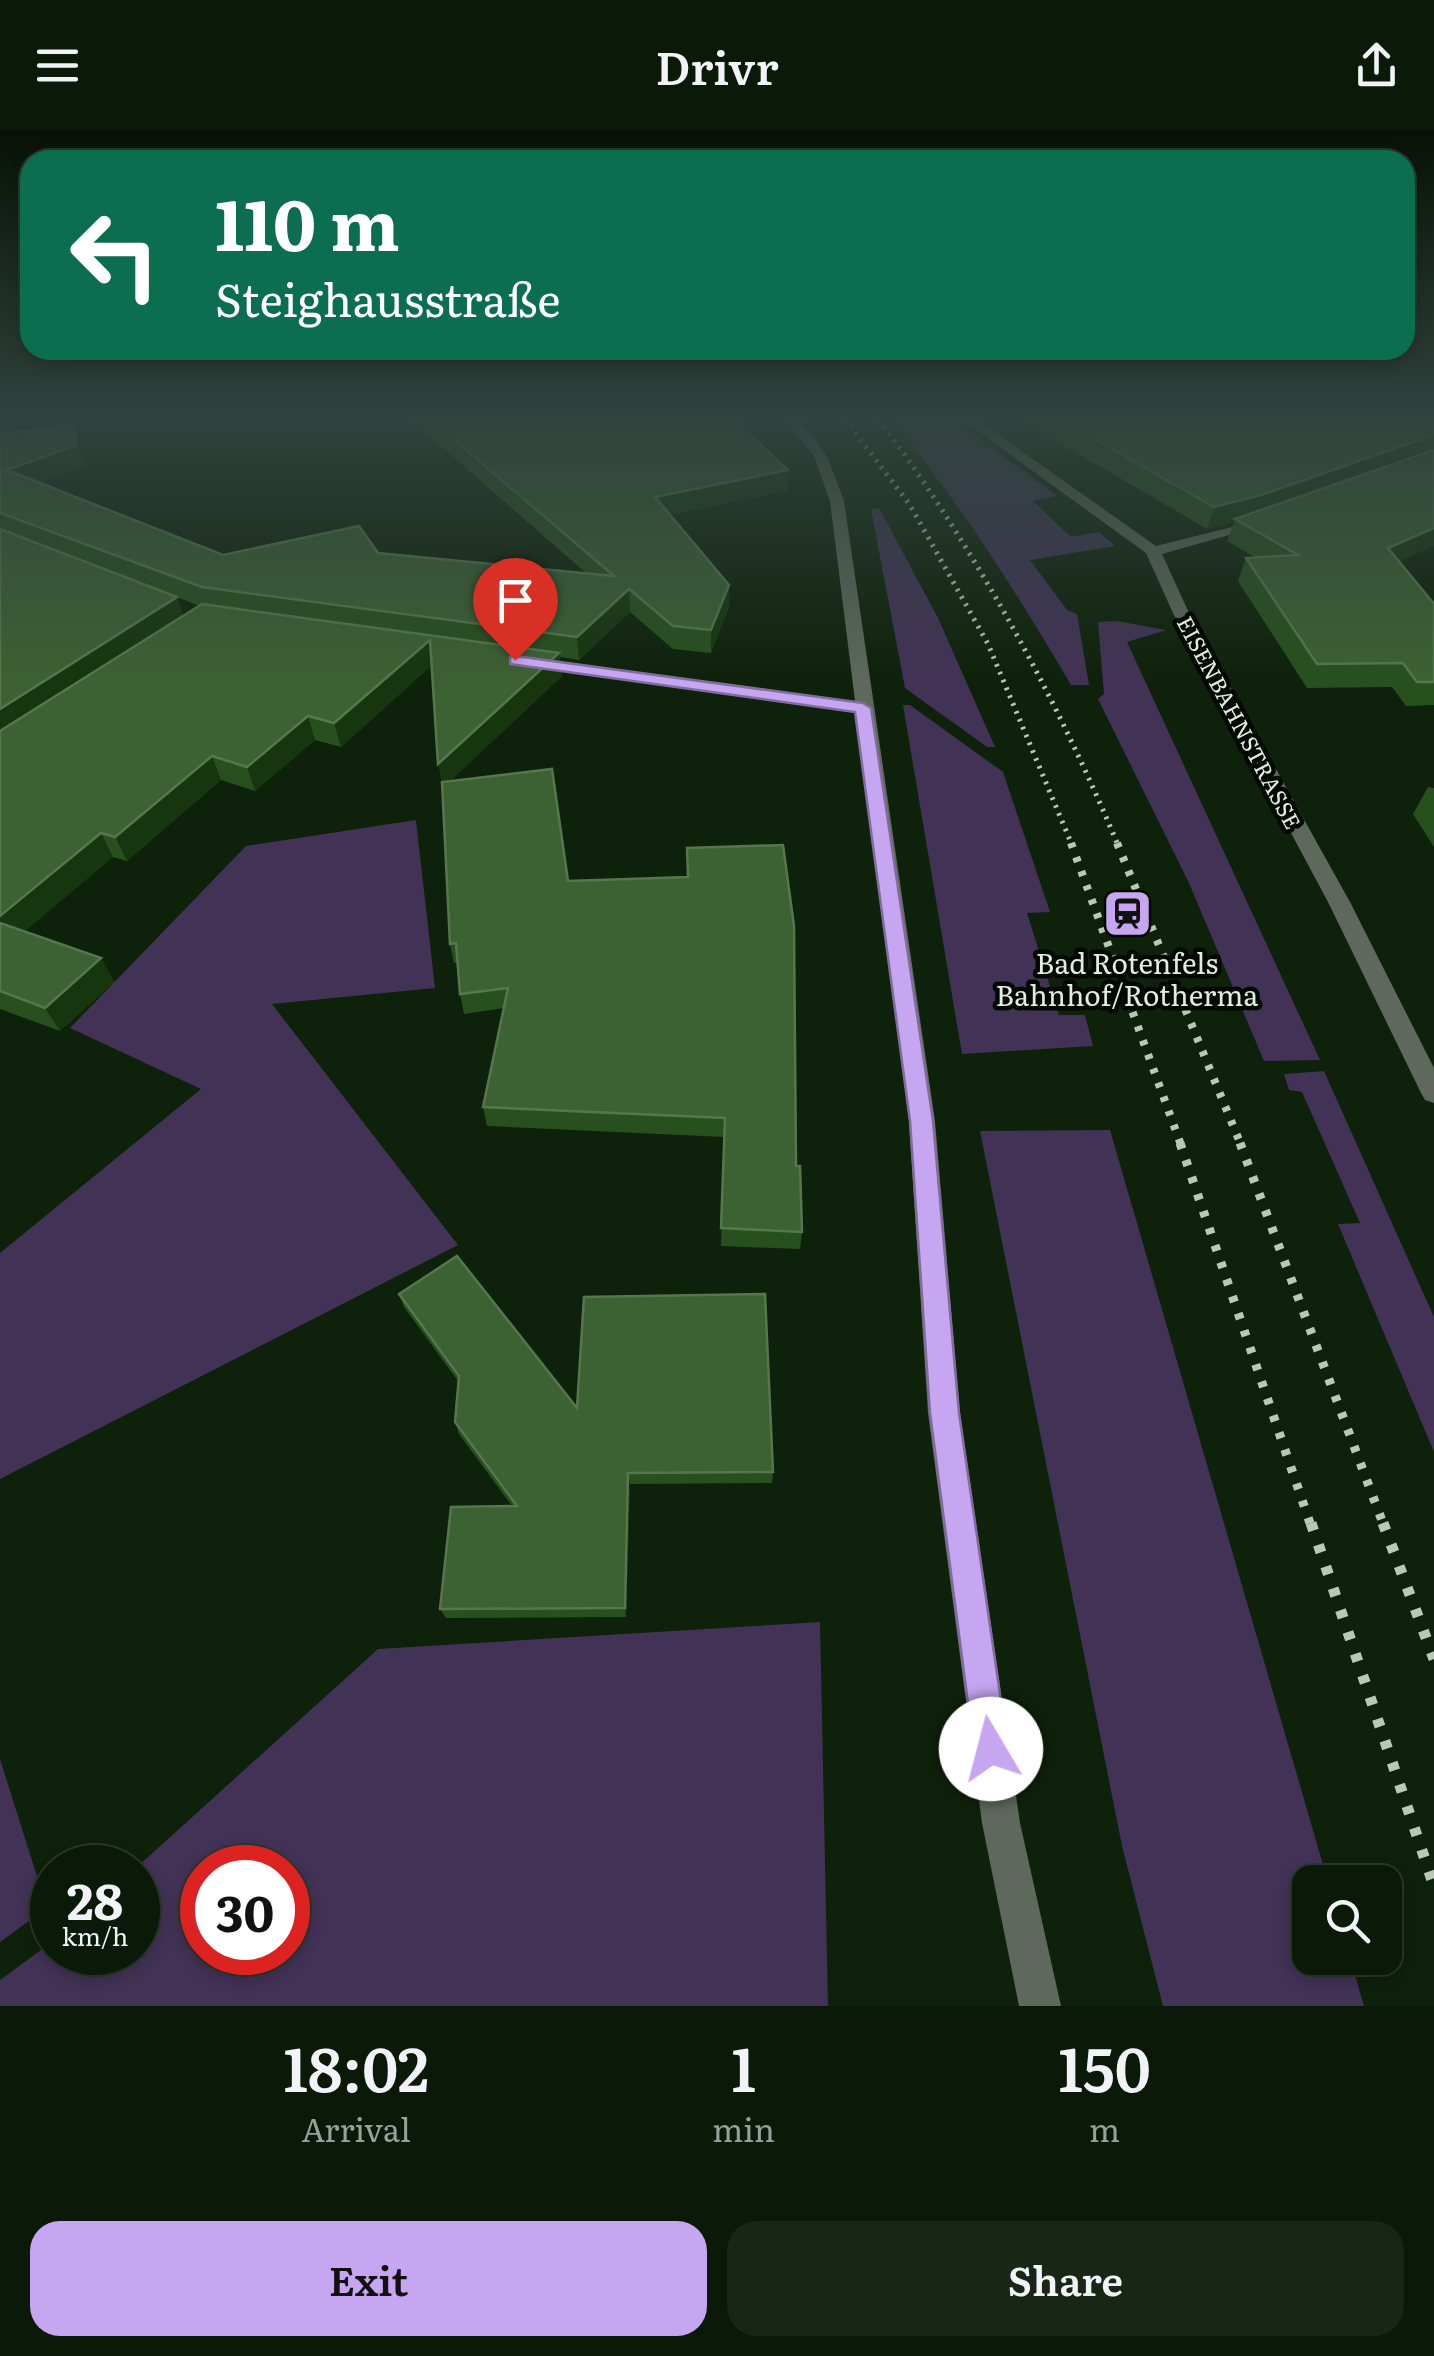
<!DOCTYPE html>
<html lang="en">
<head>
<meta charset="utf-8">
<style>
  :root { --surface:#0a1908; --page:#182616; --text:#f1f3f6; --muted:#99a09c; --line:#2a3829; --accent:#c6a6f0 }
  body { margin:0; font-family:Literata,serif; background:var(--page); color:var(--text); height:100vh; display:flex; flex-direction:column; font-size:38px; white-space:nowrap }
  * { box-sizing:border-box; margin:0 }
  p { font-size:32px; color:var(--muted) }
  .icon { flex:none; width:55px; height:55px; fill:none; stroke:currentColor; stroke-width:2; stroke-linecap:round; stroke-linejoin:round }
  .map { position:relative; height:1876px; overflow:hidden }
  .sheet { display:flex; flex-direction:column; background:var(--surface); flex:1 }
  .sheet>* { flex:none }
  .banner { position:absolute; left:20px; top:20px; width:1395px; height:210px; border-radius:30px; box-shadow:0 5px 15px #0003,0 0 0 2px var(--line); background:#0b6e4f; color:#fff; overflow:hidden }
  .controls { position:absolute; left:1292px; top:1735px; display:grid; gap:20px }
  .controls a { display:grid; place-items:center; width:110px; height:110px; border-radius:20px; background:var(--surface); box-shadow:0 5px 15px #0003,0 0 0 2px var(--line); font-size:50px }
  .speed { position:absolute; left:30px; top:1715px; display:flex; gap:20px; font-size:50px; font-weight:700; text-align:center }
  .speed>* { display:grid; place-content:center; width:130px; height:130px; border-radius:50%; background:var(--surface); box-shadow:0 5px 15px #0003,0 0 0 2px var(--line); line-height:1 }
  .speed small { font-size:25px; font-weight:400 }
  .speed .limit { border:15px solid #d22; background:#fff; color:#111 }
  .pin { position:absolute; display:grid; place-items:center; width:85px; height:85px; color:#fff; margin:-102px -42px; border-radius:50% 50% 50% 0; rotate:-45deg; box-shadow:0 0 10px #0007 }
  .pin .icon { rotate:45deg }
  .me { position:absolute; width:110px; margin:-55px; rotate:352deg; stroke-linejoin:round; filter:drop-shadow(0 0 8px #0008) }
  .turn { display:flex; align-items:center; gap:35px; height:210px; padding:0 30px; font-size:45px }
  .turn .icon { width:130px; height:130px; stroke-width:2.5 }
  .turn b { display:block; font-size:70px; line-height:85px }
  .eta { display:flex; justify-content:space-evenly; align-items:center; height:170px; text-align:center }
  .eta b { font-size:60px; font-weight:600; line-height:70px }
  .button { display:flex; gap:20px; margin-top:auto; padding:20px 30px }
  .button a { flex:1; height:115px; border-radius:30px; background:var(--accent); color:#111; font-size:40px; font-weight:600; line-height:115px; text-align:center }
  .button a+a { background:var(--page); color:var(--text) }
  header { display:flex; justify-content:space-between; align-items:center; height:130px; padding:0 30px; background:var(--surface); font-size:45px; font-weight:600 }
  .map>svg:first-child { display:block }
  .green { fill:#423256; fill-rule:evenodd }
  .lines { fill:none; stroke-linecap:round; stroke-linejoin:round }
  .street { fill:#5e685c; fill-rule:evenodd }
  .rail-far3 { stroke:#bbc8b7; stroke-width:5; stroke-dasharray:2.5 6; stroke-linecap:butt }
  .rail-far2 { stroke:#bbc8b7; stroke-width:8; stroke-dasharray:5 10; stroke-linecap:butt }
  .rail-far1 { stroke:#bbc8b7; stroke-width:9; stroke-dasharray:6 12; stroke-linecap:butt }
  .rail { stroke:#bbc8b7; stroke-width:11; stroke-dasharray:8 15; stroke-linecap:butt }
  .wall { fill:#28501e; fill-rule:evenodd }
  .shaded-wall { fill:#15360e }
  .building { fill:#3c6133; stroke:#56774e; stroke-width:2.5 }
  .route { fill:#c6a6f0; stroke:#816c9c; stroke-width:2.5 }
  .labels { text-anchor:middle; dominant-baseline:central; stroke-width:9; stroke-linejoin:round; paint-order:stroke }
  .far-street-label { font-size:22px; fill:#e1edde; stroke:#030802 }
  .poi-label { font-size:28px; fill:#e1edde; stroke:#030802 }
</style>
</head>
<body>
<header><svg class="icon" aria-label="menu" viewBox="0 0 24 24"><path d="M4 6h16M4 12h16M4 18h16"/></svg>Drivr<svg class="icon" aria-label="share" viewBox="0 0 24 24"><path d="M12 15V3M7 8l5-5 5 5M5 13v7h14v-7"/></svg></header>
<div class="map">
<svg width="1434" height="1876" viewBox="0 0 1434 1876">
  <rect width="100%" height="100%" fill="#0e210a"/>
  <path class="green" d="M 892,289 L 953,289 L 1057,366 L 1033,371 L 1071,407 L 1099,402 L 1115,416 L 1030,430 L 1067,480 L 1077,484 L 1089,555 L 1071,555 C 1014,458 962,377 892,289 Z
    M 879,378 L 938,488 L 995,617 L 987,617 L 905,558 L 871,379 Z
    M 1117,491 L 1166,500 L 1127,512 L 1320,930 L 1264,931 L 1189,753 L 1098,569 L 1104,564 L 1098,492 Z
    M 903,575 L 910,575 L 1003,642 L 1050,782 L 1027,783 L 1059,885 L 1085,885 L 1093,916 L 962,924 Z
    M 416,690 L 435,858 L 272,874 L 458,1115 L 0,1349 L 0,1123 L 201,959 L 70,898 L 246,716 Z
    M 1324,941 L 1434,1187 L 1434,1322 L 1338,1094 L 1360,1093 L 1302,962 L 1289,960 L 1284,944 Z
    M 1110,1000 L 1328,1752 L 1310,1752 L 1310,1828 L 1350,1828 L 1364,1876 L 1163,1876 L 1122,1716 L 980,1001 Z
    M 820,1492 L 828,1876 L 0,1876 L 0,1850 L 52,1812 L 52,1822 L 138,1822 L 137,1737 L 378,1519 ZM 202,1738 L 288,1738 L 288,1822 L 202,1822 Z
    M 0,1629 L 47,1778 L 0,1812 Z"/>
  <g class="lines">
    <path class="street" d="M 784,289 L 798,289 L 827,326 L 844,371 L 935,991 L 960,1283 L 1020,1693 L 1061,1876 L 1019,1876 L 982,1693 L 928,1283 L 909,991 L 857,583 L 527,537 L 518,532 L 527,527 L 855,571 L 830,371 L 814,326 Z
      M 961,289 L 976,289 L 1156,416 L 1268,388 L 1268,394 L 1162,424 L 1189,483 L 1350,772 L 1434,938 L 1434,973 L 1425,970 L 1421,963 L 1328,772 L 1173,483 L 1146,423 Z"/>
    <path class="rail-far3" d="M 845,289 L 910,375 L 988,514 L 1072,715
      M 879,289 C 977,422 1054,563 1118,715"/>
    <path class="rail-far2" d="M 1071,713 L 1181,1015
      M 1117,713 L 1241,1015"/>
    <path class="rail-far1" d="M 1180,1013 L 1311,1396
      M 1240,1013 L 1384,1396"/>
    <path class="rail" d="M 1311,1393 L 1434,1756
      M 1383,1393 L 1434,1529"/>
  </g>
  <path class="wall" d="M 410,289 L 733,289 L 788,340 L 787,361 L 670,385 L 729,477 L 711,523 L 673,519 L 630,482 L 579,530 L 560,527 L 562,546 L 450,651 L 568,751 L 796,1036 L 802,1102 L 800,1119 L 721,1116 L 724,1007 L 487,996 L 483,977 L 504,878 L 464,884 L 460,864 L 458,833 L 454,833 L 450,814 L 442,656 L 432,535 L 341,617 L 315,610 L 255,661 L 221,650 L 127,731 L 113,727 L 24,801 L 101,828 L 114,852 L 60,901 L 0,879 L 0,303 L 73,297 L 80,317 L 85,336 L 39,353 L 223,425 L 378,423 L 586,443 ZM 148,456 L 200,476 L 183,486 L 177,467 Z
    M 1019,289 L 1434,289 L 1399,432 L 1434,474 L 1434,575 L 1406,576 L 1392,557 L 1307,558 L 1238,451 L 1246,428 L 1256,428 L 1227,411 L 1234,392 L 1207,399 Z
    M 1428,657 L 1434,658 L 1434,717 L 1413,684 Z
    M 399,1164 L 577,1278 L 773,1342 L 772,1353 L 630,1354 L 626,1487 L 446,1488 L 440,1479 L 512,1376 L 459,1304 L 455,1292 L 458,1251 L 404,1177 Z"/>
  <path class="shaded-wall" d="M 73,297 L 80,317 L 85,336 L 16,361 L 7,340 Z
    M 1434,305 L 1434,323 L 1235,389 L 1234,392 L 1207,399 L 1214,377 Z
    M 788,340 L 787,361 L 656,388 L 655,367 Z
    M 1434,398 L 1434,416 L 1378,441 L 1388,418 Z
    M 729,455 L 729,477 L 711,523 L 711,500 Z
    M 629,459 L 630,482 L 579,530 L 577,507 Z
    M 177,467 L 185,490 L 0,610 L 0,579 Z
    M 430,510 L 434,533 L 341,617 L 334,593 Z
    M 559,523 L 562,546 L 443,658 L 438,634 Z
    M 308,586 L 315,610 L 255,661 L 247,637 Z
    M 212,626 L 221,650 L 127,731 L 115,707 Z
    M 101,703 L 113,727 L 9,815 L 0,801 L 0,786 Z
    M 101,828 L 114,852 L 60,901 L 45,878 Z
    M 628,1343 L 630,1354 L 626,1487 L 625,1478 Z"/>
  <path class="building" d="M 430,289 L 733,289 L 788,340 L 655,367 L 729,455 L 711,500 L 673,496 L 629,459 L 577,507 L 202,457 L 0,383 L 0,303 L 73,297 L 77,315 L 7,340 L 223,425 L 359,396 L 378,423 L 614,446 Z
    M 1059,289 L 1434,289 L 1434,305 L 1261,365 L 1214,377 Z
    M 1434,320 L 1434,398 L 1388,418 L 1434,474 L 1434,552 L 1417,552 L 1403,533 L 1317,534 L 1246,428 L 1298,425 L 1235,389 Z
    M 0,399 L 177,467 L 0,579 Z
    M 202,474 L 559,523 L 438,634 L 430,510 L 334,593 L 308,586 L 247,637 L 212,626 L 115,707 L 101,703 L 0,786 L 0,601 Z
    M 552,639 L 568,751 L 688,747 L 687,718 L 783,715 L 794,796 L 796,1036 L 800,1036 L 802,1102 L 721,1098 L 725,988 L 483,977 L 508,858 L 460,864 L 456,813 L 450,814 L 442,652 Z
    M 0,793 L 101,828 L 45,878 L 0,861 Z
    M 457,1126 L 577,1278 L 584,1167 L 765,1164 L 773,1342 L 628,1343 L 625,1478 L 440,1479 L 451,1377 L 517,1376 L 455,1292 L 459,1246 L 399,1164 Z"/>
  <linearGradient id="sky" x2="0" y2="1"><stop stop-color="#081206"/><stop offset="0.52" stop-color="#30433e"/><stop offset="1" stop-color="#30433e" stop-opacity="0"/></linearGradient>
  <rect width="1434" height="552" fill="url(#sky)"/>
  <path class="route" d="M 515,526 L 863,573 L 871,578 L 933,991 L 959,1283 L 1008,1619 L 1003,1631 L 991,1636 L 979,1631 L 974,1619 L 930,1283 L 910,991 L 855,582 L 510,534 L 510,527 Z"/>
  <defs>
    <symbol id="station-square" viewBox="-11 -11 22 22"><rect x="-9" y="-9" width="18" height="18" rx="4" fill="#c6a6f0" stroke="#030802"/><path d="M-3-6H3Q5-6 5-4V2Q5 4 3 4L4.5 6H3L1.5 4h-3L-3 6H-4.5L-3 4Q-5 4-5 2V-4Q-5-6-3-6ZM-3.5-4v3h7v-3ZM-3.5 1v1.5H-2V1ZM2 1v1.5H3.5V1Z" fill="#111"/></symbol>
  </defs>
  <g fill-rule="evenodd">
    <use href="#station-square" x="1100" y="756" width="55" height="55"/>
  </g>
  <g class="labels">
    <g class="far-street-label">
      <text transform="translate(1240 592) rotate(62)">EISENBAHNSTRASSE</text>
    </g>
    <g class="poi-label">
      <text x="1127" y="832">Bad Rotenfels<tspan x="1127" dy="32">Bahnhof/Rotherma</tspan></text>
    </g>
  </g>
</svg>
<div class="controls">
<a><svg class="icon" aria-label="search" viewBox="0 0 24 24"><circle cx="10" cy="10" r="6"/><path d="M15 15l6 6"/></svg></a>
</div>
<div class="speed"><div>28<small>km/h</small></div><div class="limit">30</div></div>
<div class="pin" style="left:515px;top:530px;background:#d93025"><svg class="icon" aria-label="arrive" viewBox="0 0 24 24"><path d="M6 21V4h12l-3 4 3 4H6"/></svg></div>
<svg class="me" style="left:991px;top:1619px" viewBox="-20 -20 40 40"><circle r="19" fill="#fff"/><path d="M0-13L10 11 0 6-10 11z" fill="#c6a6f0"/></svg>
<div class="banner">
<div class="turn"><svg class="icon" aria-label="left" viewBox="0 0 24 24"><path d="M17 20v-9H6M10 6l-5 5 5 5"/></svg><div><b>110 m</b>Steighausstraße</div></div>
</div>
</div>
<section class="sheet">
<div class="eta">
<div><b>18:02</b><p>Arrival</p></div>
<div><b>1</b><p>min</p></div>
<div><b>150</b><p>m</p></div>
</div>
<div class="button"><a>Exit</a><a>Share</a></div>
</section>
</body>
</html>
